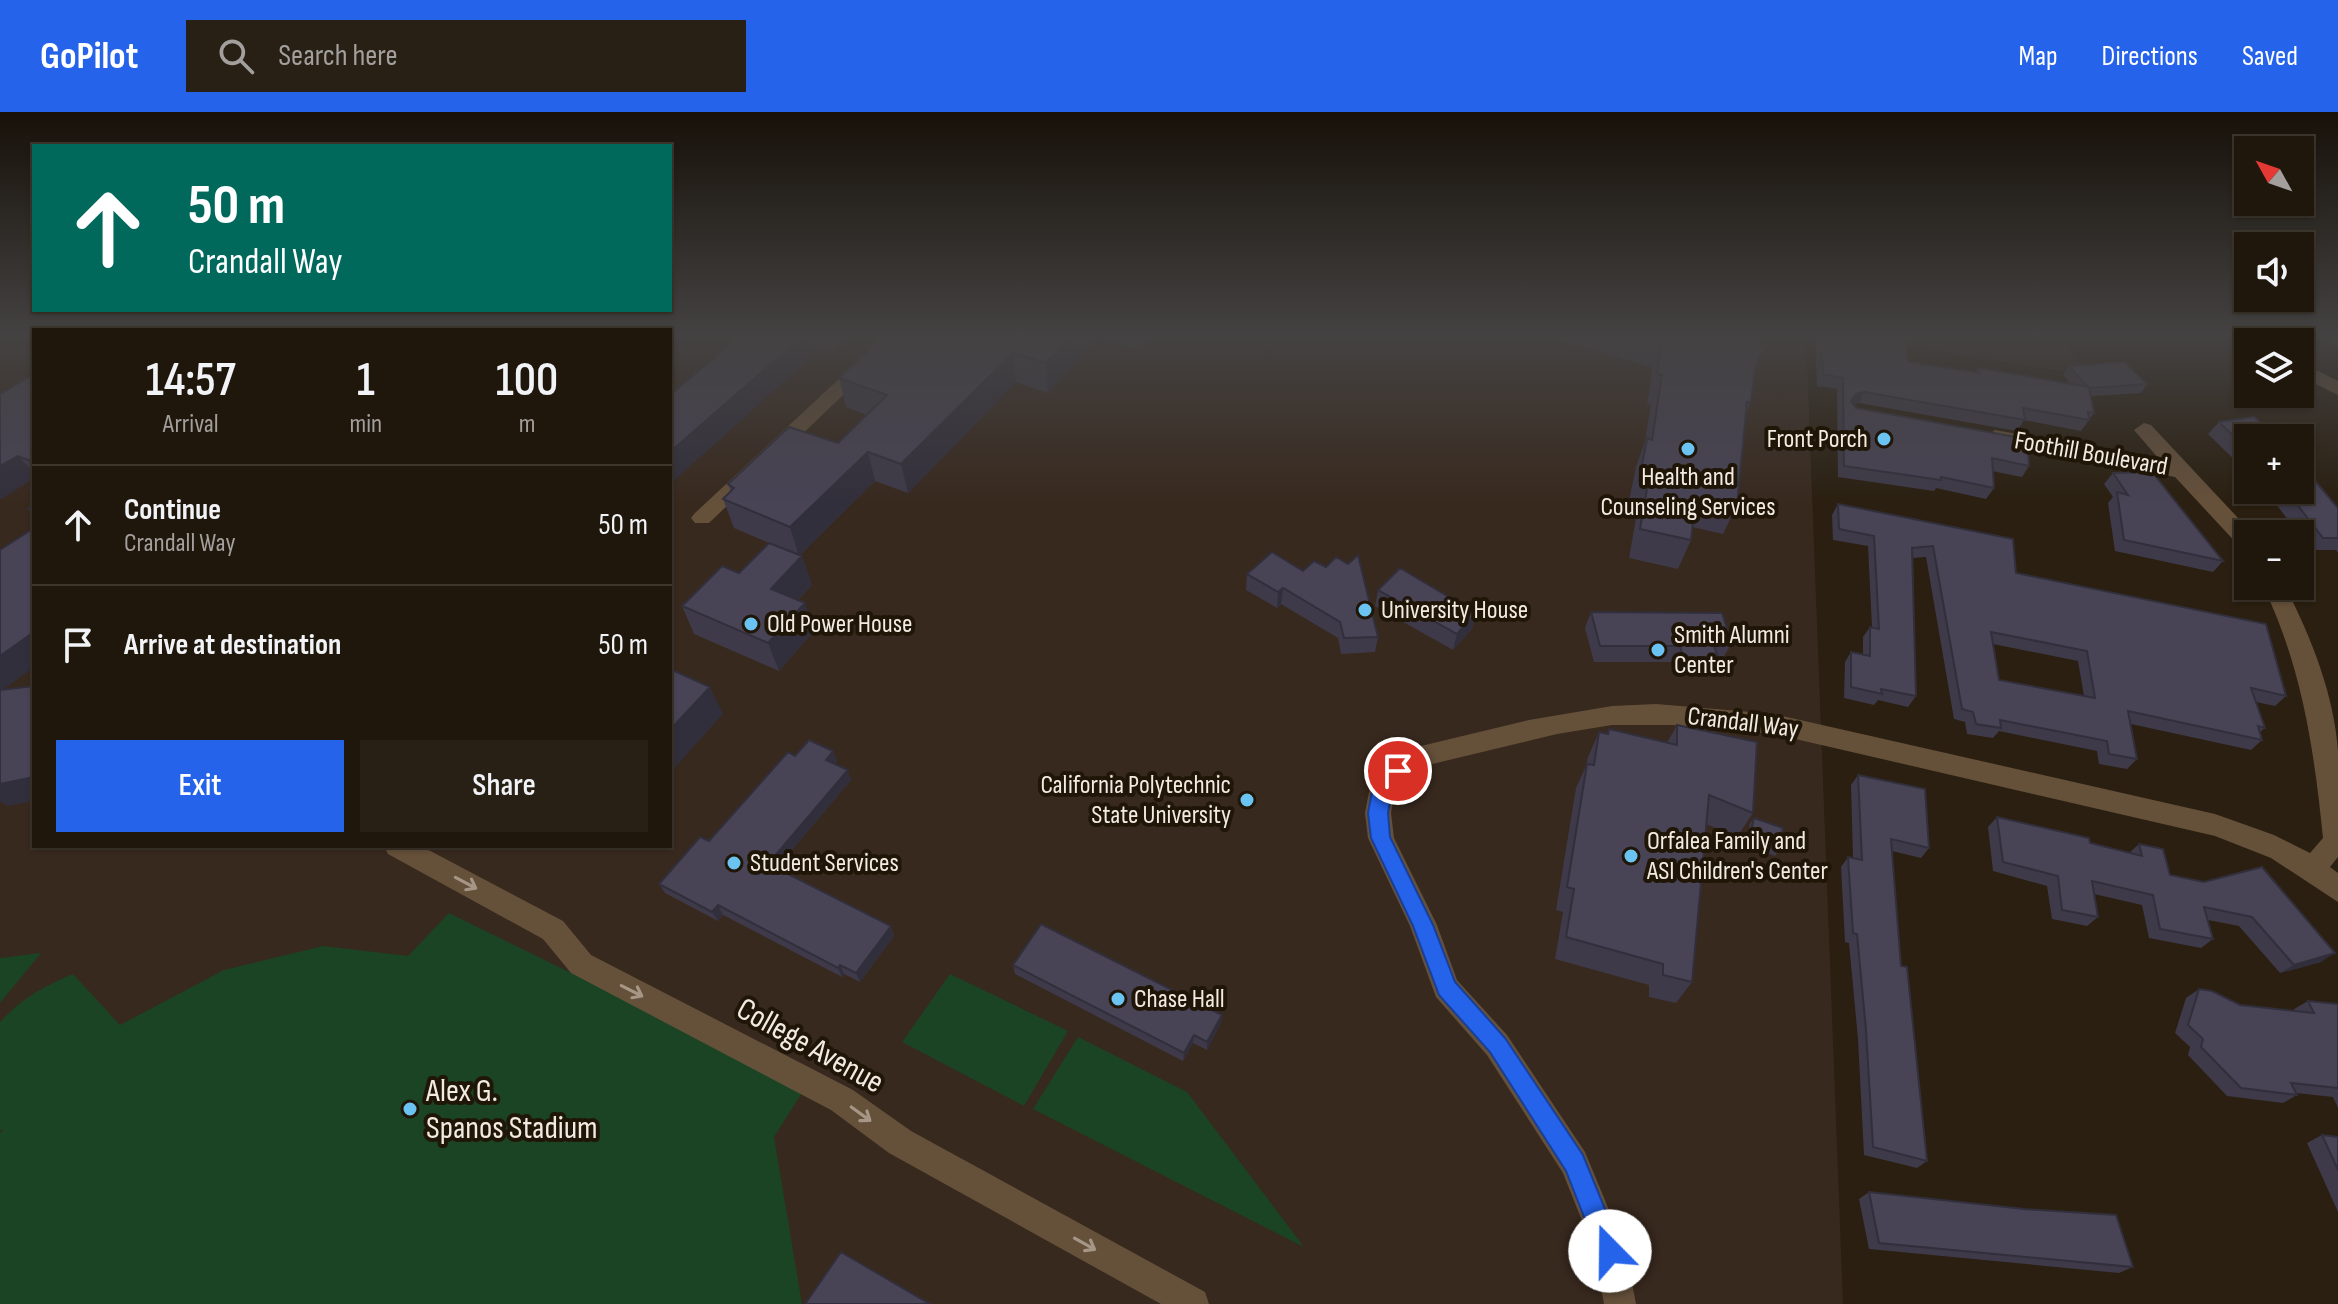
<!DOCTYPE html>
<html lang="en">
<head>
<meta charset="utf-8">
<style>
  :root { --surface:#20170c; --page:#282015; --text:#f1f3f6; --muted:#a29f9d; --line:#3d362d; --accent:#2563eb }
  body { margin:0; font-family:"Sofia Sans Condensed",sans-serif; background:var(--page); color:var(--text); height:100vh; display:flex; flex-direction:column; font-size:30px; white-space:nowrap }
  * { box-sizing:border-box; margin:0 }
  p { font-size:26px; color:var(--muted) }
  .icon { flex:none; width:44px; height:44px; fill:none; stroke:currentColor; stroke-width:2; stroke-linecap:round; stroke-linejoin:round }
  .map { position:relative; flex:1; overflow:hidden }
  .side { position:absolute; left:32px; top:216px; width:640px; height:520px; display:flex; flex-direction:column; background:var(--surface); border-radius:0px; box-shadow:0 2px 6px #0004,0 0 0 2px var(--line) }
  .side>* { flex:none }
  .guide { position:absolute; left:32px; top:32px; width:640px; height:168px; border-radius:0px; box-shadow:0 2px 6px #0004,0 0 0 2px var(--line); background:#00695c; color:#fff; overflow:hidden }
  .needle { width:52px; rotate:310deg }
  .tools { position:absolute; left:2234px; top:24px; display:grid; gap:16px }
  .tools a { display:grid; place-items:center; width:80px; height:80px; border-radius:0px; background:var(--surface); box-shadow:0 2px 6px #0004,0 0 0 2px var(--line); font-size:40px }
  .pin { position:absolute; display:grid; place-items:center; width:68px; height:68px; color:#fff; margin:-34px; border:4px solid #fff; border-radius:50%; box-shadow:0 2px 8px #0007 }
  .me { position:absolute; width:88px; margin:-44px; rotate:338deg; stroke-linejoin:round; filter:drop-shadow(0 0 6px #0008) }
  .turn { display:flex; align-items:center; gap:28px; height:168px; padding:0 24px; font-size:36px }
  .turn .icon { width:104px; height:104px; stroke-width:2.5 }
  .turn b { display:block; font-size:56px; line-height:68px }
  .eta { display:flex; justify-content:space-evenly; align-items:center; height:136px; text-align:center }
  .eta b { font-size:48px; font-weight:600; line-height:56px }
  .action { display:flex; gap:16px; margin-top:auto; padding:16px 24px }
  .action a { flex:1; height:92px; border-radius:0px; background:var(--accent); color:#fff; font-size:32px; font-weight:600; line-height:92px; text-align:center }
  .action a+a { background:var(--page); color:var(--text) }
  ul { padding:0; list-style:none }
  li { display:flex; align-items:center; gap:24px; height:120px; padding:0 24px; border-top:2px solid var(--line) }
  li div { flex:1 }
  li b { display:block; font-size:30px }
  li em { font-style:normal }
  header { display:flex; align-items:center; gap:48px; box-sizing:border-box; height:112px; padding:0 40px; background:var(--accent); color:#fff }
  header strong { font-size:38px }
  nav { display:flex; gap:44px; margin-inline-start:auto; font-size:28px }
  .search { width:560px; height:72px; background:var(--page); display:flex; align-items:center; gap:20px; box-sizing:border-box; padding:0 28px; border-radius:0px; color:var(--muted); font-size:30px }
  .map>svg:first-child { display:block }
  .education { fill:#38291e }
  .green { fill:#1a4423 }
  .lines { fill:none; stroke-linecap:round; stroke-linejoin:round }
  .minor { fill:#65503a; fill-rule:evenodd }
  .wall { fill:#3e3a49; fill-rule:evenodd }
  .shaded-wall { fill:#322f3c }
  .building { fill:#484355; stroke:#322f3c; stroke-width:2; fill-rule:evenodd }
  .oneway { stroke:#a59686 }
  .route { fill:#2563eb; stroke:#184099; stroke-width:2 }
  .poi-dot { fill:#6bc3f2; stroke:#201607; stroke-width:3 }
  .labels { text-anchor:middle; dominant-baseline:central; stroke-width:8; stroke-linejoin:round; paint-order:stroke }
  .poi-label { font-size:26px; fill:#f3ebe2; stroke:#201607; text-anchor:start }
  .street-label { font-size:26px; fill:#f3ebe2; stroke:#201607 }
  .near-street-label { font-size:32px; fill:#f3ebe2; stroke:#201607 }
  .near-poi-label { font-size:32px; fill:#f3ebe2; stroke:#201607; text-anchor:start }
</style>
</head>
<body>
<header>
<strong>GoPilot</strong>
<div class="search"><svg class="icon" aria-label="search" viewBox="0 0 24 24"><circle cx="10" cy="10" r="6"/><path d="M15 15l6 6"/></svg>Search here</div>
<nav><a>Map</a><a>Directions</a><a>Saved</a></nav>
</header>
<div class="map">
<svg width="2338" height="1192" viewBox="0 0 2338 1192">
  <rect width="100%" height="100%" fill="#2a1f10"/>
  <path class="education" d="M 0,225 L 34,225 L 34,734 L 670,734 L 670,225 L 1806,225 L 1843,1192 L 0,1192 Z
    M 1846,225 L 2206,225 L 2066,231 L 2082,256 L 2061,259 Z"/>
  <path class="green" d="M 449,801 L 805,976 L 774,1025 L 802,1192 L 0,1192 L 0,1021 L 3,1018 L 0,1018 L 0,910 C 22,886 44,874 73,862 L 120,913 L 224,858 L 323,834 L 408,844 Z
    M 41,841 L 0,891 L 0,846 Z
    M 950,862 L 1068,919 L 1024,994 L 902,930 Z
    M 1078,925 L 1187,980 L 1304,1135 L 1033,997 Z"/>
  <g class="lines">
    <path class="minor" d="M 884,225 L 904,225 L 709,411 L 695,411 L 691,406 L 695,401 Z
      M 2244,225 L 2266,225 L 2269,230 L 2248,230 Z
      M 2300,250 L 2338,269 L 2338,283 L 2300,264 Z
      M 2144,311 L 2151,313 L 2253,422 L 2248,422 L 2248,438 L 2240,435 L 2175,365 L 1995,332 L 1985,325 L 1995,318 L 2160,348 L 2134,318 Z
      M 2263,474 L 2285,474 C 2311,525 2334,582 2338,639 C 2338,674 2338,710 2338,745 L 2330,755 L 2338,761 L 2338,790 L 2271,746 L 2215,724 L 1774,622 L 1673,613 L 1612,613 L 1557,622 L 1428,653 L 1407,666 L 1394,683 L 1391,701 L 1394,726 L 1437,813 L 1457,868 L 1507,923 L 1585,1040 L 1626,1139 L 1636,1192 L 1604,1192 L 1594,1139 L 1563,1061 L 1487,943 L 1436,885 L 1410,814 L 1368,726 L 1365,701 L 1369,680 L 1389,652 L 1421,634 L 1529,608 L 1612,594 L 1656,592 L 1774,602 L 2215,702 L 2274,723 L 2310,741 L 2323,726 C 2314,637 2302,555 2263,474 Z
      M 384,734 L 421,734 L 563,809 L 591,843 L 853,978 L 911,1019 L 1205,1180 L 1209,1192 L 1161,1192 L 889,1041 L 831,998 L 571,861 L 543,827 L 388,742 Z"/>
  </g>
  <path class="wall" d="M 739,225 L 849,225 L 834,239 L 823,235 Z
    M 882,225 L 1150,225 L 1139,238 L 1098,225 L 1048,281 L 1016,270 L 908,381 L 875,369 L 800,443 L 802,444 L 812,473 L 798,488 L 814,519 L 779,559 L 694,522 L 682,494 L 739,461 L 769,431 L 734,416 L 723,387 L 731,380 L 728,372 L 838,331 L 867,303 L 846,295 L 839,266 Z
    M 1550,225 L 1763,225 L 1759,235 L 1751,290 L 1746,302 L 1737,393 L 1723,422 L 1692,415 L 1691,428 L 1678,457 L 1629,446 L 1637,400 L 1627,398 L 1636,355 L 1645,329 L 1651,293 L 1647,292 L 1653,256 Z
    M 1815,225 L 1905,225 L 1908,250 L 1975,261 L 1978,256 L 2070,271 L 2063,263 L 2069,254 L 2147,272 L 2141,281 L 2091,284 L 2094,301 L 2081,319 L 2024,308 L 2017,319 L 1859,291 L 1854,292 L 1856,296 L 2029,354 L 2022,365 L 1992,359 L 1994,376 L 1986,387 L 1936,376 L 1934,379 L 1838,365 L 1837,277 L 1817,274 Z
    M 2335,225 L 2338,225 L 2338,236 L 2330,231 Z
    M 34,262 L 34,366 L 1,387 L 0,386 L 0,282 Z
    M 2219,310 L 2248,326 L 2248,361 L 2208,322 Z
    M 2113,361 L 2223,449 L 2213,460 L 2115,439 L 2108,391 L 2113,385 L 2104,372 Z
    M 2265,378 L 2300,378 L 2338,396 L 2338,441 L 2336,438 L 2311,438 L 2300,424 L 2300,422 L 2299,422 Z
    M 1838,392 L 2016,461 L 2286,584 L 2275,594 L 2256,590 L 2265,616 L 2260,620 L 2262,628 L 2251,638 L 2131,612 L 2137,647 L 2127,657 L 2099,652 L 2097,639 L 1999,619 L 1993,626 L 1967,622 L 1965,610 L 1954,607 L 1926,445 L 1913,446 L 1916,584 L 1908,595 L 1878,588 L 1874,593 L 1844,586 L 1845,550 L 1851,540 L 1863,542 L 1863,525 L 1870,515 L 1872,515 L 1868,434 L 1833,428 L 1832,403 ZM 1993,532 L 2078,549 L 2084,584 L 1999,568 Z
    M 1303,459 L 1378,525 L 1375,540 L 1341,542 L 1338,526 L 1281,492 L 1277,496 L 1246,478 L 1247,462 Z
    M 1378,478 L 1476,501 L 1472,517 L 1453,538 L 1375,494 Z
    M 1591,500 L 1732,531 L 1723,546 L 1718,546 L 1711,563 L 1677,563 L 1673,550 L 1594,550 L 1585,516 Z
    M 1677,613 L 1753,701 L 1737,725 L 1706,712 L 1692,870 L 1676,891 L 1649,885 L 1649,873 L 1555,847 L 1563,800 L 1556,798 L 1576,676 L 1586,654 L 1588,645 L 1599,620 L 1607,622 L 1609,617 L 1667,631 Z
    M 833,639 L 837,649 L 835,652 L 851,668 L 777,756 L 891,814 L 894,824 L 860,870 L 844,862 L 842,865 L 723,803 L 718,809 L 665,781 L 659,772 L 709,729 L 795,644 Z
    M 1858,663 L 1929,736 L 1921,746 L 1892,739 L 1901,854 L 1927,1049 L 1917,1056 L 1864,1043 L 1858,927 L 1849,831 L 1845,830 L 1841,755 L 1848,745 L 1853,746 L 1851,673 Z
    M 1997,705 L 2129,741 L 2139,732 L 2170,763 L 2204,770 L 2321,850 L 2280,861 L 2239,814 L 2208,808 L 2213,827 L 2201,836 L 2149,826 L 2142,793 L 2094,782 L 2098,805 L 2087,814 L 2052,807 L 2047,774 L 1993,759 L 1988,715 Z
    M 1754,706 L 1779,739 L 1775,744 L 1745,733 L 1750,711 Z
    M 1013,853 L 1222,903 L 1221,911 L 1207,938 L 1193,931 L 1183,949 L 1015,862 Z
    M 2199,877 L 2240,893 L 2295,899 L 2294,897 L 2308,889 L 2338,892 L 2338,996 L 2333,985 L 2296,981 L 2297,983 L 2283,991 L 2227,984 L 2188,943 L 2190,935 L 2175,921 L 2186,886 Z
    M 2322,1023 L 2338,1025 L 2338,1100 L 2307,1031 Z
    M 1869,1080 L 2133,1155 L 2119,1161 L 1869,1137 L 1859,1087 Z"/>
  <path class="shaded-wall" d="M 802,225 L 821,225 L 823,235 L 670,372 L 670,340 Z
    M 830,225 L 849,225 L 834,239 Z
    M 1070,225 L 1098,225 L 1048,281 L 1046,251 Z
    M 1139,225 L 1150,225 L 1139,238 Z
    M 1013,241 L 1016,270 L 908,381 L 901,352 Z
    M 1864,280 L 1859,291 L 1850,293 L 1851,289 L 1856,282 Z
    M 868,340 L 875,369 L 799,444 L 790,415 Z
    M 18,344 L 34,361 L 34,366 L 1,387 L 0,385 L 0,354 Z
    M 802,444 L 812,473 L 781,505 L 771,477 Z
    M 1283,476 L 1281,492 L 1277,496 L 1278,480 Z
    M 805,491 L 814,519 L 779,559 L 768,531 Z
    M 1476,501 L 1472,517 L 1453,538 L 1457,522 Z
    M 34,520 L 34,555 L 0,580 L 0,544 Z
    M 710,575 L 723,602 L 670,661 L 670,618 Z
    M 833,639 L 837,649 L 830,658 L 826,648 Z
    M 848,658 L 851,668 L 773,761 L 768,752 Z
    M 34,665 L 34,689 L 7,694 L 0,689 L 0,672 Z
    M 718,793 L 723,803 L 718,809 L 712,800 Z
    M 891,814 L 894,824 L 860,870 L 856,861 Z
    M 2335,841 L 2321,850 L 2280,861 L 2294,853 Z
    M 840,853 L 844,862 L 842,865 L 838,856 Z
    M 1222,903 L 1221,911 L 1207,938 L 1207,930 Z
    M 1194,923 L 1193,931 L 1183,949 L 1184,941 Z"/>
  <path class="building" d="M 739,225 L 802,225 L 670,340 L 670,283 Z
    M 882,225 L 1070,225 L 1046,251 L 1013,241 L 901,352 L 868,340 L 790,415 L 723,387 L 734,376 L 728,372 L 789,315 L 838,331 L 887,283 L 839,266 Z
    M 1657,225 L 1762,225 L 1758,234 L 1764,236 L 1755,257 L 1751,290 L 1747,290 L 1737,393 L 1696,385 L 1691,428 L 1640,417 L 1648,371 L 1639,369 L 1647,326 L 1652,328 L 1662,263 L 1657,262 L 1663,227 Z
    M 1821,225 L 1905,225 L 1908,250 L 1979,261 L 1978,256 L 2089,275 L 2094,301 L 2088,300 L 2089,308 L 2023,296 L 2025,308 L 1864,280 L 1856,282 L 1851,289 L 1856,296 L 2027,327 L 2029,354 L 1992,346 L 1994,376 L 1941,365 L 1941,368 L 1844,354 L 1843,266 L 1823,262 Z
    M 2124,250 L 2147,272 L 2089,276 L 2069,254 Z
    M 34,262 L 34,350 L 18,344 L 0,354 L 0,282 Z
    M 2254,305 L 2277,326 L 2248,326 L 2248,338 L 2219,310 Z
    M 2300,351 L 2338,396 L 2338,426 L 2323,426 L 2286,378 L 2300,378 Z
    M 2152,360 L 2223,449 L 2124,428 L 2117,380 L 2128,383 L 2113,361 Z
    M 34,392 L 34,400 L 28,397 Z
    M 1838,392 L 2013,427 L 2016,461 L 2266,512 L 2286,584 L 2251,576 L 2265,616 L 2258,614 L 2262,628 L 2128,599 L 2137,647 L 2109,642 L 2107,629 L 2000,608 L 2001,616 L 1976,612 L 1973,600 L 1962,597 L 1933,434 L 1912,436 L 1916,584 L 1881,577 L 1882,582 L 1851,575 L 1851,540 L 1870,544 L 1870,515 L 1879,517 L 1874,424 L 1839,417 ZM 1991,520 L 2087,539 L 2095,586 L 1999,568 Z
    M 34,416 L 34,520 L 0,544 L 0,438 Z
    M 769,431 L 802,444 L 771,477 L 805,491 L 768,531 L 682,494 L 722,454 L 739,461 Z
    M 1272,440 L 1303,459 L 1314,449 L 1326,455 L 1336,445 L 1348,452 L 1358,443 L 1378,525 L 1344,526 L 1340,510 L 1283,476 L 1278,480 L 1247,462 Z
    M 1400,456 L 1476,501 L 1457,522 L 1378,478 Z
    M 1591,500 L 1722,501 L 1732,531 L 1713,531 L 1719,548 L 1684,548 L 1680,534 L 1600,534 Z
    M 670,557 L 710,575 L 670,618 Z
    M 34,574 L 34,665 L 0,672 L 0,578 Z
    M 1677,613 L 1757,630 L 1753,701 L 1709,683 L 1692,870 L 1663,863 L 1663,852 L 1566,825 L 1574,777 L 1567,775 L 1587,652 L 1594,653 L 1599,620 L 1608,622 L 1609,617 L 1677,633 Z
    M 809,628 L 833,639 L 826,648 L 848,658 L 768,752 L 891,814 L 856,861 L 840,853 L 838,856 L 718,793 L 712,800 L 659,772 L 700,725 L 709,729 L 788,640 L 795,644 Z
    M 1858,663 L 1925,677 L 1929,736 L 1891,727 L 1901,854 L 1907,855 L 1927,1049 L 1873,1035 L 1866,918 L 1857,822 L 1853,821 L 1848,745 L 1862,748 Z
    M 1997,705 L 2089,726 L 2090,731 L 2142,744 L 2139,732 L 2163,737 L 2170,763 L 2204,770 L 2262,755 L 2335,841 L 2294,853 L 2252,805 L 2204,795 L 2213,827 L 2160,817 L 2153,783 L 2092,769 L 2098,805 L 2062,798 L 2058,764 L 2003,750 Z
    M 1754,706 L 1783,716 L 1779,739 L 1749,728 Z
    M 1041,812 L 1222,903 L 1207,930 L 1194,923 L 1184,941 L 1013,853 Z
    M 2199,877 L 2212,879 L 2240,893 L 2314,901 L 2308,889 L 2338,892 L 2338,976 L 2291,971 L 2297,983 L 2241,976 L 2201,935 L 2203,927 L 2188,913 Z
    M 2322,1023 L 2338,1025 L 2338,1058 Z
    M 1869,1080 L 2024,1097 L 2116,1103 L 2133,1155 L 1879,1131 Z
    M 841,1140 L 930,1192 L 805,1192 Z"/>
  <defs><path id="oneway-shaft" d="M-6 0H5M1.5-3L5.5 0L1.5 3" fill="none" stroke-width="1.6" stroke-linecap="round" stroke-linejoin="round" transform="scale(2)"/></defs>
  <g class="oneway">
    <use href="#oneway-shaft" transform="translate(466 771) rotate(28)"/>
    <use href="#oneway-shaft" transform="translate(632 879) rotate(27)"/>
    <use href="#oneway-shaft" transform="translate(861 1002) rotate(36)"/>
    <use href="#oneway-shaft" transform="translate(1085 1132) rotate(29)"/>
  </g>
  <linearGradient id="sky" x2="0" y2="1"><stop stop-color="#171109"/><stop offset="0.57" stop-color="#444242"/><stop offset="1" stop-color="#444242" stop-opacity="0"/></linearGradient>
  <rect width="2338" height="392" fill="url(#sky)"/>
  <path class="route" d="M 1398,651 L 1407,659 L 1391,683 L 1388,701 L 1390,725 L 1433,813 L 1455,870 L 1505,926 L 1583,1043 L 1622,1139 L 1618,1148 L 1610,1151 L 1601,1148 L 1566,1059 L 1490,940 L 1439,883 L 1413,814 L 1371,726 L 1368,701 L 1372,680 L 1391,654 Z"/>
  <g class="poi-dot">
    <circle cx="1884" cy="327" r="8"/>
    <circle cx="1688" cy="337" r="8"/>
    <circle cx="1365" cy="498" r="8"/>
    <circle cx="751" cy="512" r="8"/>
    <circle cx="1658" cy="538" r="8"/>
    <circle cx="1247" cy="688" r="8"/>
    <circle cx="1631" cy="744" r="8"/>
    <circle cx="734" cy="751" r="8"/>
    <circle cx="1118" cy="887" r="8"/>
    <circle cx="410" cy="997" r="8"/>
  </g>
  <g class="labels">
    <g class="poi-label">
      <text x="1868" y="327" text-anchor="end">Front Porch</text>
      <text x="1688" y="365" text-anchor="middle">Health and<tspan x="1688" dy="30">Counseling Services</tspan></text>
      <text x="1381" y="498">University House</text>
      <text x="767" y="512">Old Power House</text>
      <text x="1674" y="523">Smith Alumni<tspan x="1674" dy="30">Center</tspan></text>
      <text x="1231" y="673" text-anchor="end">California Polytechnic<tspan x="1231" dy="30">State University</tspan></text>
      <text x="1647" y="729">Orfalea Family and<tspan x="1647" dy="30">ASI Children's Center</tspan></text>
      <text x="750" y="751">Student Services</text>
      <text x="1134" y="887">Chase Hall</text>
    </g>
    <g class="street-label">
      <text transform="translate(2091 342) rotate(10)">Foothill Boulevard</text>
      <text transform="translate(1743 611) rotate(7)">Crandall Way</text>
    </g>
    <g class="near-street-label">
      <text transform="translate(810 934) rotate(29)">College Avenue</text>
    </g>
    <g class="near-poi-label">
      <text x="426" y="979">Alex G.<tspan x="426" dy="37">Spanos Stadium</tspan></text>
    </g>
  </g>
</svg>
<div class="tools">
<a><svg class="needle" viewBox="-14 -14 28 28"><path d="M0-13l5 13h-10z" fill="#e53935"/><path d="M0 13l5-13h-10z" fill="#a29f9d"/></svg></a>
<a><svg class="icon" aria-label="sound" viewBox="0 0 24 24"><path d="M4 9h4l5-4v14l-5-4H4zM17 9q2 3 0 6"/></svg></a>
<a><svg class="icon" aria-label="layers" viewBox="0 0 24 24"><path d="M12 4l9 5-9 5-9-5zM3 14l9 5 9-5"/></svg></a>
<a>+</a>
<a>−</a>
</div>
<div class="pin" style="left:1398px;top:659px;background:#d93025"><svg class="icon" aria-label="arrive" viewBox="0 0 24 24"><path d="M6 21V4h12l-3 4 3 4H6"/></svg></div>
<svg class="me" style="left:1610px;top:1139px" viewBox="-20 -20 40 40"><circle r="19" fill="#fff"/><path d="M0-13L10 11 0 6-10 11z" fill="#2563eb"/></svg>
<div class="guide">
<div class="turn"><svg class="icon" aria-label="ahead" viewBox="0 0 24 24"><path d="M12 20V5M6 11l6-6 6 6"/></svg><div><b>50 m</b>Crandall Way</div></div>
</div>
<section class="side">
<div class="eta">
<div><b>14:57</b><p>Arrival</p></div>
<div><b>1</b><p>min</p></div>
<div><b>100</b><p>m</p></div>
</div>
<ul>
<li><svg class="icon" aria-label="ahead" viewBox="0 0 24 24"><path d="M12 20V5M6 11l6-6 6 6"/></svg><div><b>Continue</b><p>Crandall Way</p></div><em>50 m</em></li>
<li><svg class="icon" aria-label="arrive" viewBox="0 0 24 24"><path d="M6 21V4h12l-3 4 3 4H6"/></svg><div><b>Arrive at destination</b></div><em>50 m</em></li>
</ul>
<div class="action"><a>Exit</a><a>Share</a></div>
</section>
</div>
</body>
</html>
